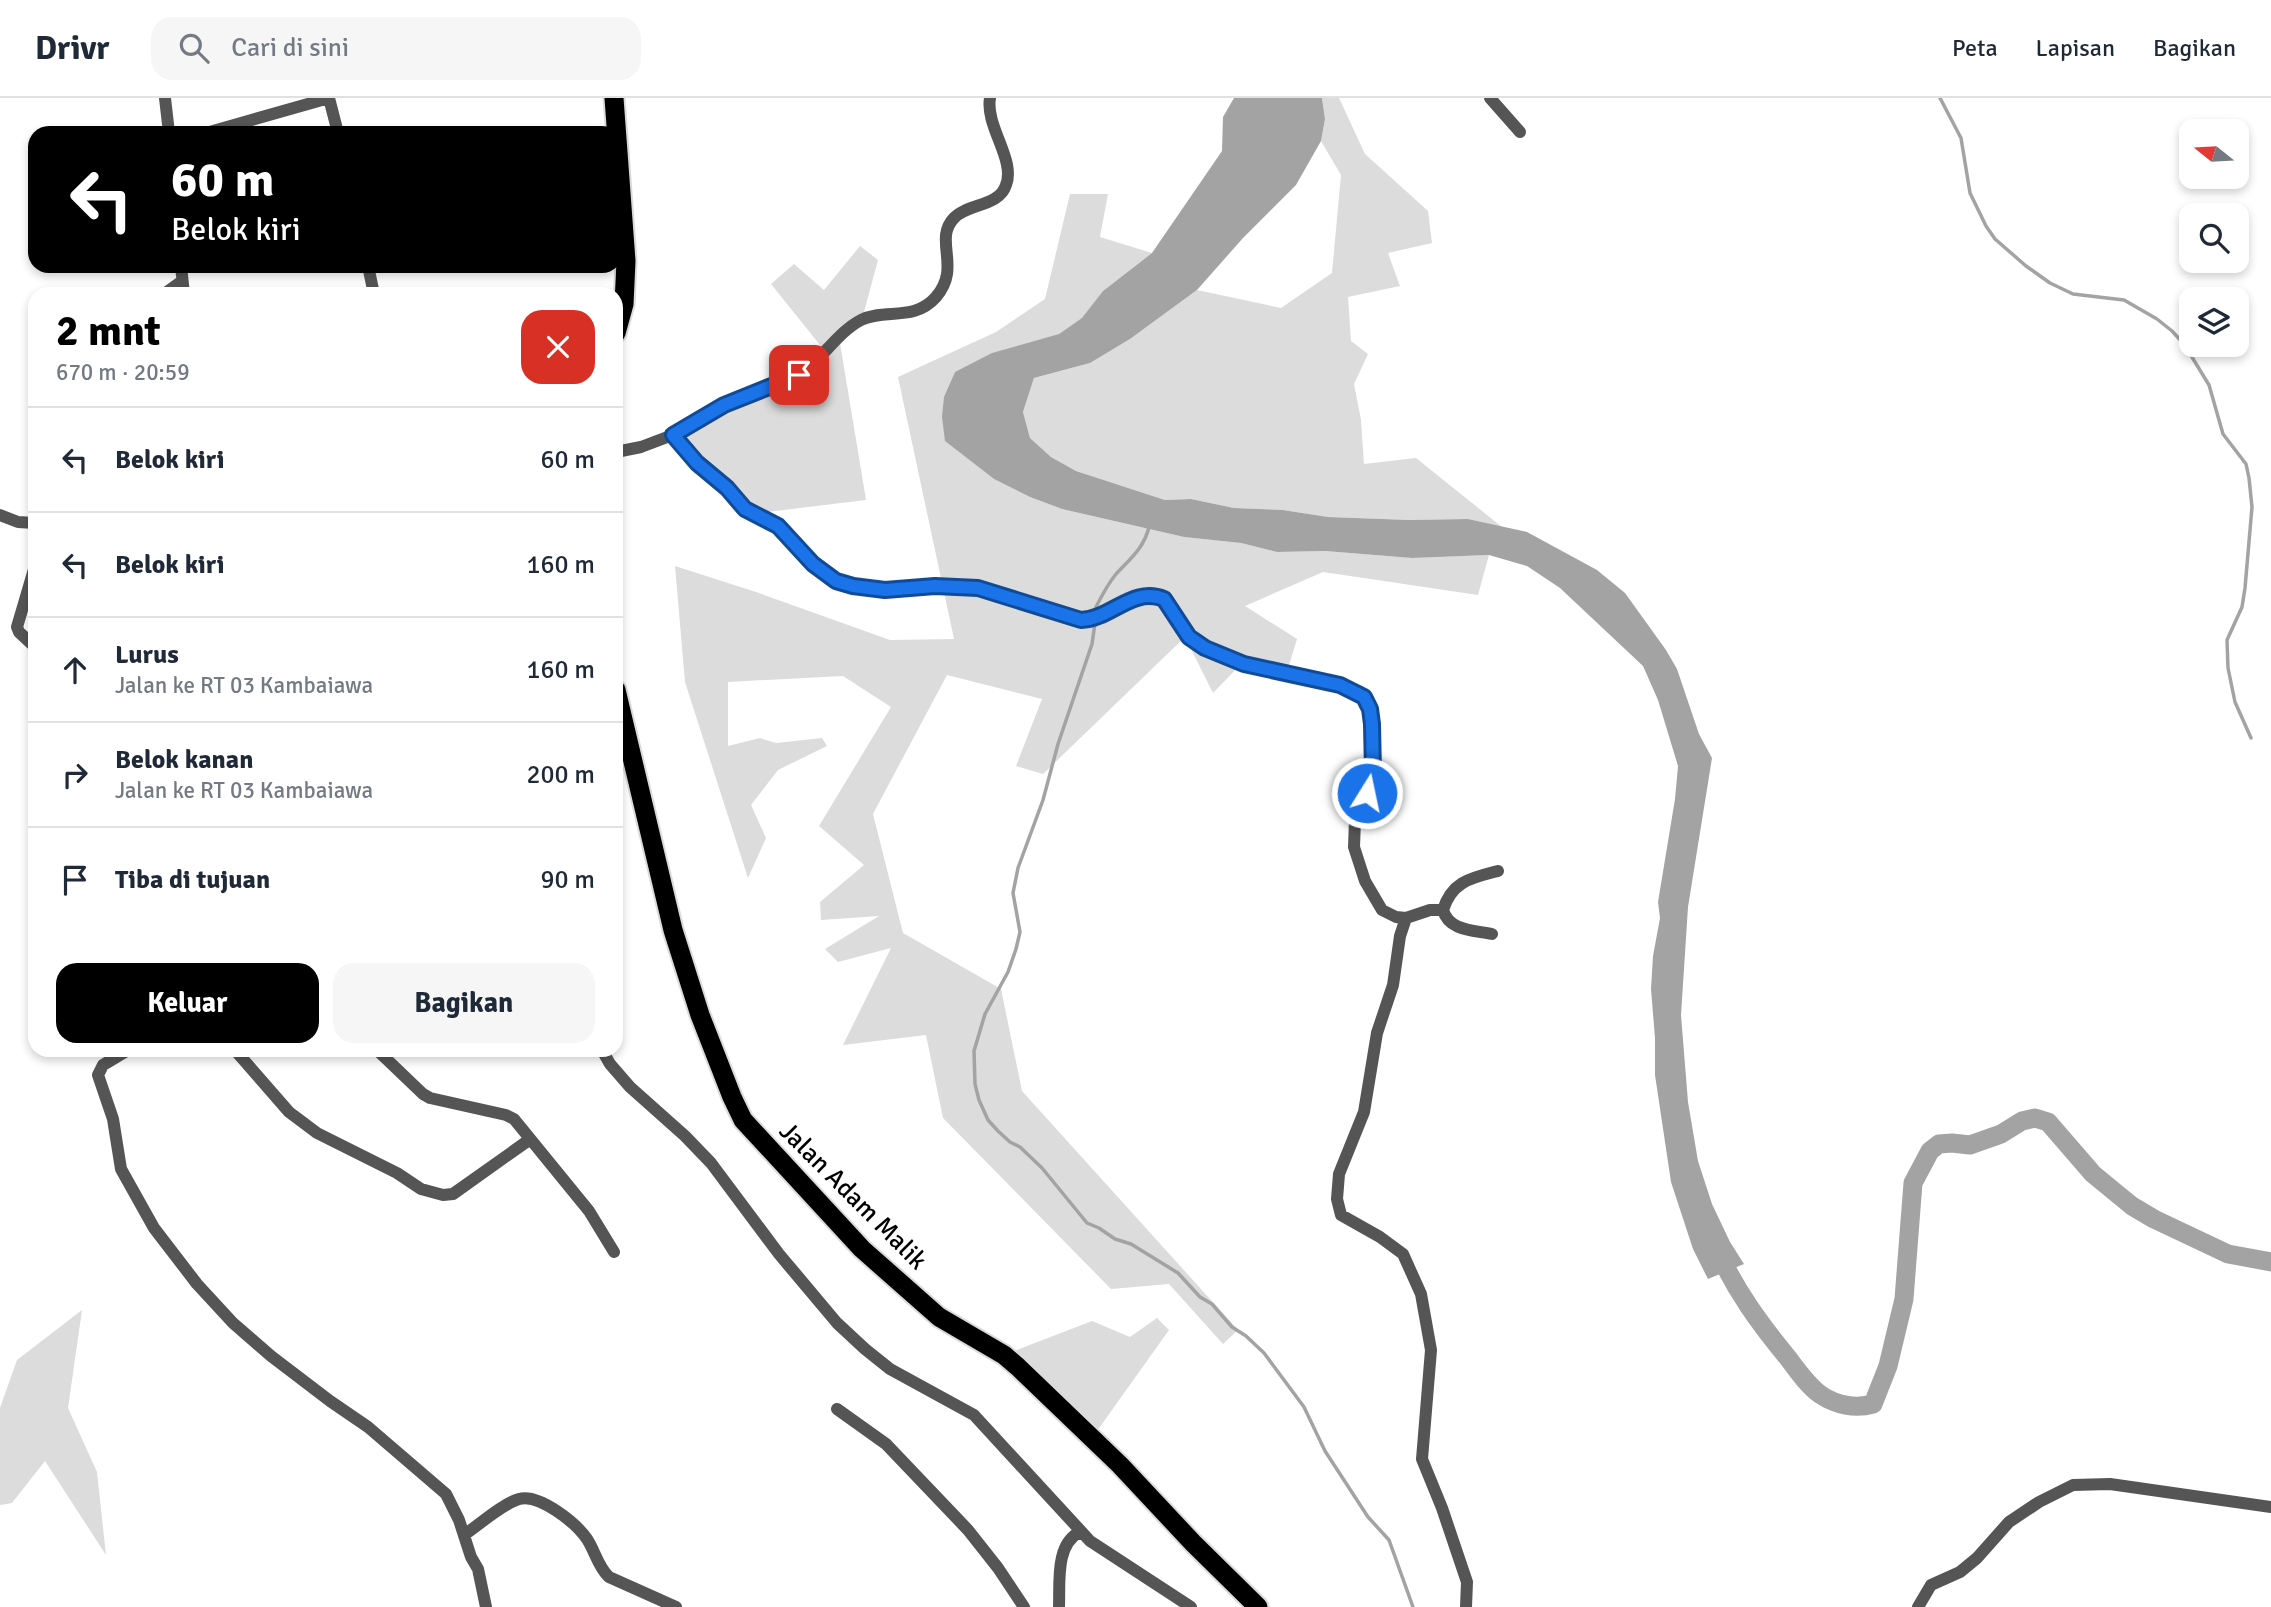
<!DOCTYPE html>
<html lang="id">
<head>
<meta charset="utf-8">
<style>
  :root { --surface:#fff; --page:#f6f6f7; --text:#1f2937; --muted:#747a83; --line:#e0e1e3; --accent:#000 }
  body { margin:0; font-family:Signika,sans-serif; background:var(--page); color:var(--text); height:100vh; display:flex; flex-direction:column; font-size:26px; white-space:nowrap }
  * { box-sizing:border-box; margin:0 }
  p { font-size:23px; color:var(--muted) }
  .icon { flex:none; width:38px; height:38px; fill:none; stroke:currentColor; stroke-width:2; stroke-linecap:round; stroke-linejoin:round }
  .map { position:relative; flex:1; overflow:hidden }
  .sheet { position:absolute; left:28px; top:189px; width:595px; height:770px; display:flex; flex-direction:column; background:var(--surface); border-radius:21px; box-shadow:0 4px 10px #0003 }
  .sheet>* { flex:none }
  .banner { position:absolute; left:28px; top:28px; width:595px; height:147px; border-radius:21px; box-shadow:0 4px 10px #0003; background:#000; color:#fff; overflow:hidden }
  .needle { width:46px; rotate:288deg }
  .tools { position:absolute; left:2179px; top:21px; display:grid; gap:14px }
  .tools a { display:grid; place-items:center; width:70px; height:70px; border-radius:14px; background:var(--surface); box-shadow:0 4px 10px #0003; font-size:35px }
  .pin { position:absolute; display:grid; place-items:center; width:60px; height:60px; color:#fff; margin:-30px; border-radius:14px; box-shadow:0 4px 10px #0006 }
  .me { position:absolute; width:77px; margin:-38px; rotate:10deg; stroke-linejoin:round; filter:drop-shadow(0 0 5px #0008) }
  .turn { display:flex; align-items:center; gap:24px; height:147px; padding:0 28px; font-size:32px }
  .turn .icon { width:91px; height:91px; stroke-width:2.5 }
  .turn b { display:block; font-size:49px; line-height:60px }
  .round { display:grid; place-items:center; flex:none; width:74px; height:74px; border-radius:21px; background:var(--page) }
  .headline { display:flex; align-items:center; justify-content:space-between; height:119px; padding:0 28px }
  h1 { font-size:42px; font-weight:800; line-height:52px; color:var(--accent) }
  .button { display:flex; gap:14px; margin-top:auto; padding:14px 28px }
  .button a { flex:1; height:80px; border-radius:21px; background:var(--accent); color:#fff; font-size:28px; font-weight:800; line-height:80px; text-align:center }
  .button a+a { background:var(--page); color:var(--text) }
  ul { padding:0; list-style:none }
  li { display:flex; align-items:center; gap:21px; height:105px; padding:0 28px; border-top:2px solid var(--line) }
  li div { flex:1 }
  li b { display:block; font-size:26px }
  li em { font-style:normal }
  header { display:flex; align-items:center; gap:42px; box-sizing:border-box; height:98px; padding:0 35px; background:var(--surface); border-bottom:2px solid var(--line) }
  header strong { font-size:33px }
  nav { display:flex; gap:38px; margin-inline-start:auto; font-size:24px }
  .search { width:490px; height:63px; background:var(--page); display:flex; align-items:center; gap:18px; box-sizing:border-box; padding:0 24px; border-radius:21px; color:var(--muted); font-size:26px }
  .map>svg:first-child { display:block }
  .green { fill:#dcdcdc }
  .water { fill:#a3a3a3 }
  .lines { fill:none; stroke-linecap:round; stroke-linejoin:round }
  .stream { stroke:#a3a3a3; stroke-width:3.5 }
  .river { stroke:#a3a3a3; stroke-width:19 }
  .highway-casing { stroke:#dbdbdb; stroke-width:23 }
  .minor { stroke:#555; stroke-width:12 }
  .highway { stroke:#000; stroke-width:19 }
  .route-casing { stroke:#114b97; stroke-width:18 }
  .route { stroke:#1a73e8; stroke-width:12 }
  .labels { text-anchor:middle; dominant-baseline:central; stroke-width:6; stroke-linejoin:round; paint-order:stroke }
  .street-label { font-size:26px; fill:#000; stroke:#fff }
</style>
</head>
<body>
<header>
<strong>Drivr</strong>
<div class="search"><svg class="icon" aria-label="search" viewBox="0 0 24 24"><circle cx="10" cy="10" r="6"/><path d="M15 15l6 6"/></svg>Cari di sini</div>
<nav><a>Peta</a><a>Lapisan</a><a>Bagikan</a></nav>
</header>
<div class="map">
<svg width="2271" height="1509" viewBox="0 0 2271 1509">
  <rect width="100%" height="100%" fill="#fff"/>
  <path class="green" d="M 1322,0 L 1339,0 L 1365,56 L 1428,113 L 1432,145 L 1388,155 L 1400,188 L 1348,199 L 1351,243 L 1368,256 L 1354,286 L 1361,322 L 1364,366 L 1416,360 L 1502,429 L 1468,421 L 1409,422 L 1328,419 L 1283,412 L 1234,410 L 1191,401 L 1165,402 L 1076,373 L 1051,359 L 1030,340 L 1023,314 L 1034,280 L 1090,265 L 1130,241 L 1197,192 L 1281,210 L 1332,175 L 1341,77 L 1321,43 L 1325,21 Z
    M 1070,96 L 1108,96 L 1100,139 L 1152,155 L 1103,193 L 1083,220 L 1059,236 L 955,274 C 943,301 941,314 946,343 L 994,381 L 1030,399 L 1062,411 L 1184,439 L 1241,445 L 1277,454 L 1325,453 L 1412,460 L 1489,457 L 1478,497 L 1323,474 L 1245,508 L 1297,541 L 1286,577 L 1242,565 L 1213,595 L 1185,539 L 1043,676 L 1016,668 L 1042,601 L 947,577 L 873,716 L 903,835 L 1001,891 L 1022,993 L 1238,1232 L 1223,1246 L 1169,1186 L 1111,1191 L 943,1020 L 926,937 L 843,947 L 891,850 L 838,864 L 825,851 L 879,818 L 821,822 L 820,804 L 864,767 L 819,728 L 891,609 L 843,578 L 728,584 L 728,648 L 760,640 L 776,645 L 822,640 L 827,648 L 778,672 L 751,707 L 766,740 L 748,780 L 685,584 L 675,468 L 756,494 L 890,542 L 954,541 L 898,279 L 996,234 L 1045,201 Z
    M 860,148 L 878,162 L 864,214 L 839,239 L 866,402 L 767,414 L 751,406 L 734,386 L 703,365 L 677,331 L 778,282 L 784,303 L 809,301 L 805,271 L 824,252 L 771,186 L 794,166 L 824,192 Z
    M 82,1212 L 68,1310 L 97,1374 L 106,1457 L 45,1363 L 12,1405 L 0,1407 L 0,1310 L 17,1262 Z
    M 1157,1220 L 1169,1232 L 1092,1340 L 1004,1257 L 1092,1223 L 1130,1239 Z"/>
  <path class="water" d="M 1234,0 L 1322,0 L 1325,21 L 1321,43 L 1296,87 L 1243,140 L 1197,192 L 1130,241 L 1090,265 L 1034,280 L 1023,314 L 1030,340 L 1051,359 L 1076,373 L 1165,402 L 1191,401 L 1234,410 L 1283,412 L 1328,419 L 1409,422 L 1468,421 L 1527,434 L 1597,472 L 1625,495 L 1666,552 L 1677,571 L 1699,636 L 1712,660 L 1688,809 L 1681,917 L 1688,1004 L 1698,1063 L 1712,1106 L 1730,1144 L 1744,1166 L 1708,1181 L 1693,1151 L 1671,1084 L 1655,977 L 1655,940 L 1651,891 L 1653,858 L 1660,820 L 1658,804 L 1675,701 L 1678,668 L 1658,602 L 1643,568 L 1560,490 L 1527,468 L 1489,457 L 1412,460 L 1325,453 L 1277,454 L 1241,445 L 1184,439 L 1062,411 L 1030,399 L 994,381 L 945,343 L 942,319 L 944,299 L 955,274 L 992,255 L 1059,236 L 1082,220 L 1103,193 L 1152,155 L 1222,53 L 1223,19 Z"/>
  <g class="lines">
    <path class="stream" d="M 1940,0 L 1961,40 L 1970,95 L 1986,128 L 1995,141 L 2026,168 L 2050,185 L 2073,196 L 2124,202 L 2157,221 L 2172,233 L 2184,246 L 2209,287 L 2223,336 L 2246,366 L 2249,380 L 2252,409 L 2245,490 L 2242,509 L 2227,542 L 2228,570 L 2235,604 L 2251,640
      M 1095,511 C 1101,499 1107,487 1116,476 C 1130,461 1144,450 1149,429
      M 1095,525 L 1092,546 L 1058,646 L 1043,702 L 1018,770 L 1013,795 L 1020,834 L 1016,851 L 1008,874 L 985,916 L 974,953 L 975,986 L 979,1002 L 988,1022 L 998,1033 L 1010,1044 L 1020,1049 L 1042,1070 L 1087,1125 L 1099,1130 L 1115,1141 L 1131,1146 L 1178,1175 L 1200,1199 L 1212,1206 L 1232,1229 L 1246,1238 L 1264,1255 L 1304,1309 L 1325,1353 L 1368,1419 L 1389,1442 L 1413,1509"/>
    <path class="river" d="M 1717,1151 C 1735,1192 1760,1226 1788,1260 C 1797,1272 1808,1288 1821,1297 C 1836,1307 1855,1311 1873,1306 L 1888,1268 L 1904,1201 L 1913,1085 L 1930,1053 L 1939,1046 L 1952,1045 L 1970,1047 L 2001,1036 L 2022,1023 L 2035,1020 L 2048,1024 L 2093,1076 L 2132,1108 L 2154,1121 L 2228,1156 L 2271,1164"/>
    <defs>
      <path id="highway" d="M 614,0 L 626,163 L 624,206 L 616,235
        M 616,592 L 673,832 L 700,917 L 732,999 L 743,1022 L 862,1151 L 939,1219 L 1004,1257 L 1018,1269 L 1120,1367 L 1193,1445 L 1258,1509"/>
    </defs>
    <use href="#highway" class="highway-casing"/>
    <path class="minor" d="M 165,0 L 169,35
      M 329,0 L 338,35
      M 1490,0 L 1520,34
      M 206,35 L 329,0
      M 181,168 L 184,196
      M 368,168 L 374,196
      M 164,196 L 182,183
      M 673,337 C 695,327 715,311 738,301 C 758,292 783,288 802,275 C 823,260 838,234 861,222 C 885,210 914,224 936,199 C 962,169 933,142 954,120 C 968,105 999,109 1006,87 C 1016,62 985,28 990,0
      M 616,354 L 641,349 L 670,338 L 675,339 L 697,365 L 727,390 L 745,411 L 778,428 L 813,466 L 836,483 L 853,488 L 885,492 L 935,488 L 978,490 L 1081,522 C 1107,521 1126,496 1151,497 C 1172,498 1179,530 1193,542 C 1202,551 1215,555 1226,560 C 1264,577 1332,573 1364,599 L 1371,616 L 1373,675 L 1372,683 L 1355,722 L 1354,749 L 1365,783 L 1382,812 L 1396,819 L 1406,820 L 1400,838 L 1393,887 L 1377,935 L 1364,1014 L 1339,1076 L 1337,1101 L 1341,1117 L 1380,1139 L 1403,1156 L 1421,1196 L 1431,1252 L 1422,1361 L 1442,1410 L 1467,1484 L 1466,1509
      M 0,417 L 18,424 L 35,425
      M 35,468 L 17,529 L 19,534 L 35,549
      M 1443,812 C 1452,783 1471,780 1498,773
      M 1406,820 L 1430,812 L 1443,812 C 1449,833 1473,832 1492,836
      M 128,952 L 103,967 L 98,977 L 113,1021 L 121,1071 L 154,1130 L 197,1186 L 233,1225 L 271,1258 L 330,1303 L 368,1329 L 446,1396 L 459,1422 L 471,1459 L 478,1471 L 486,1509
      M 235,952 L 289,1014 L 317,1035 L 397,1075 L 421,1091 L 443,1097 L 453,1096 L 529,1042
      M 377,952 L 423,996 L 430,1000 L 506,1017 L 514,1021 L 589,1113 L 614,1154
      M 602,952 L 610,966 L 630,989 L 685,1038 L 711,1065 L 779,1156 L 837,1225 L 865,1251 L 890,1271 L 974,1317 L 1090,1443 L 1191,1509
      M 837,1311 L 886,1346 L 968,1432 L 998,1470 L 1024,1509
      M 464,1437 C 479,1427 502,1406 519,1401 C 539,1395 576,1425 587,1441 C 595,1453 598,1469 609,1479 L 676,1509
      M 1059,1509 C 1060,1485 1055,1446 1080,1434
      M 1918,1509 L 1931,1487 L 1960,1474 L 1977,1460 L 2009,1424 L 2039,1404 L 2073,1387 L 2110,1386 L 2271,1409"/>
    <use href="#highway" class="highway"/>
  </g>
  <g class="lines">
    <defs>
      <path id="route" d="M 799,277 L 724,307 L 673,337 L 697,365 L 727,390 L 745,411 L 778,428 L 813,466 L 836,483 L 853,488 L 885,492 L 935,488 L 978,490 L 1081,522 C 1111,521 1133,488 1164,501 L 1189,539 L 1205,550 L 1244,566 L 1340,587 L 1364,599 L 1370,611 L 1372,626 L 1373,675 L 1367,695"/>
    </defs>
    <use href="#route" class="route-casing"/>
    <use href="#route" class="route"/>
  </g>
  <g class="labels">
    <g class="street-label">
      <text transform="translate(853 1098) rotate(45)">Jalan Adam Malik</text>
    </g>
  </g>
</svg>
<div class="tools">
<a><svg class="needle" viewBox="-14 -14 28 28"><path d="M0-13l5 13h-10z" fill="#e53935"/><path d="M0 13l5-13h-10z" fill="#747a83"/></svg></a>
<a><svg class="icon" aria-label="search" viewBox="0 0 24 24"><circle cx="10" cy="10" r="6"/><path d="M15 15l6 6"/></svg></a>
<a><svg class="icon" aria-label="layers" viewBox="0 0 24 24"><path d="M12 4l9 5-9 5-9-5zM3 14l9 5 9-5"/></svg></a>
</div>
<div class="pin" style="left:799px;top:277px;background:#d93025"><svg class="icon" aria-label="arrive" viewBox="0 0 24 24"><path d="M6 21V4h12l-3 4 3 4H6"/></svg></div>
<svg class="me" style="left:1367px;top:695px" viewBox="-20 -20 40 40"><circle r="17" fill="#1a73e8" stroke="#fff" stroke-width="3"/><path d="M0-11L8 9 0 5-8 9z" fill="#fff"/></svg>
<div class="banner">
<div class="turn"><svg class="icon" aria-label="left" viewBox="0 0 24 24"><path d="M17 20v-9H6M10 6l-5 5 5 5"/></svg><div><b>60 m</b>Belok kiri</div></div>
</div>
<section class="sheet">
<div class="headline"><div><h1>2 mnt</h1><p>670 m · 20:59</p></div><a class="round" style="background:#d93025;color:#fff"><svg class="icon" aria-label="close" viewBox="0 0 24 24"><path d="M6 6l12 12M18 6L6 18"/></svg></a></div>
<ul>
<li><svg class="icon" aria-label="left" viewBox="0 0 24 24"><path d="M17 20v-9H6M10 6l-5 5 5 5"/></svg><div><b>Belok kiri</b></div><em>60 m</em></li>
<li><svg class="icon" aria-label="left" viewBox="0 0 24 24"><path d="M17 20v-9H6M10 6l-5 5 5 5"/></svg><div><b>Belok kiri</b></div><em>160 m</em></li>
<li><svg class="icon" aria-label="ahead" viewBox="0 0 24 24"><path d="M12 20V5M6 11l6-6 6 6"/></svg><div><b>Lurus</b><p>Jalan ke RT 03 Kambaiawa</p></div><em>160 m</em></li>
<li><svg class="icon" aria-label="right" viewBox="0 0 24 24"><path d="M7 20v-9h11M14 6l5 5-5 5"/></svg><div><b>Belok kanan</b><p>Jalan ke RT 03 Kambaiawa</p></div><em>200 m</em></li>
<li><svg class="icon" aria-label="arrive" viewBox="0 0 24 24"><path d="M6 21V4h12l-3 4 3 4H6"/></svg><div><b>Tiba di tujuan</b></div><em>90 m</em></li>
</ul>
<div class="button"><a>Keluar</a><a>Bagikan</a></div>
</section>
</div>
</body>
</html>
